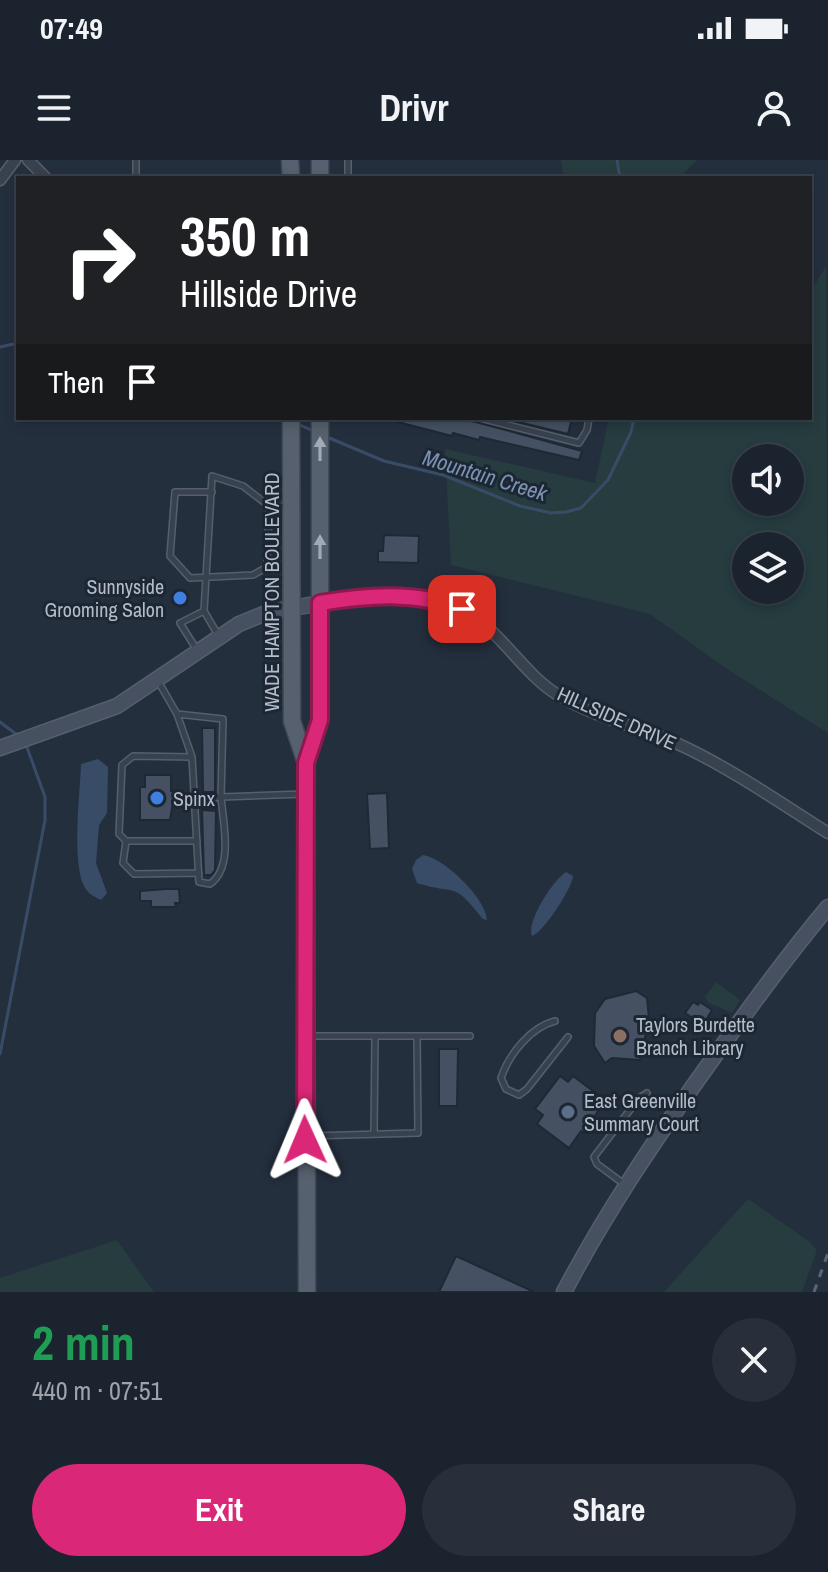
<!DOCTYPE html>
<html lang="en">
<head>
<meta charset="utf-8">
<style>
  :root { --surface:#1b232e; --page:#282f3a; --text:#f1f3f6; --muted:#a0a4aa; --line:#39404a; --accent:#db2777 }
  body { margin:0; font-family:"Archivo Narrow",sans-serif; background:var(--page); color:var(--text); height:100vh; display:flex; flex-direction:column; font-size:30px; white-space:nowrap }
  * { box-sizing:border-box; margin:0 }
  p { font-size:26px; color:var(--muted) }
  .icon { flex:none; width:44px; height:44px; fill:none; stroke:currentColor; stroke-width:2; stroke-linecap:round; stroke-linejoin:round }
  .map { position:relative; height:1132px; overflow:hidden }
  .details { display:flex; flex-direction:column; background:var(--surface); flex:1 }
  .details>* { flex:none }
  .top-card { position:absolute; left:16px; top:16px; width:796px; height:244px; border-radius:0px; box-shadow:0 4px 12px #0003,0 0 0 2px var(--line); background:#202124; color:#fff; overflow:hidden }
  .buttons { position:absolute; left:732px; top:284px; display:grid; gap:16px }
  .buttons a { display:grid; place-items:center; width:72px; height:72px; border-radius:50%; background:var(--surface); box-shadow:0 4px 12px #0003,0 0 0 2px var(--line); font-size:40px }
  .pin { position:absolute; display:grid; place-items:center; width:68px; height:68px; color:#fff; margin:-34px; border-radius:16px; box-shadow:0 4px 12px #0006 }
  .me { position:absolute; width:88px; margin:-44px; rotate:359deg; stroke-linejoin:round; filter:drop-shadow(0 0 6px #0008) }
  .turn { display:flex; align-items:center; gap:28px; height:168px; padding:0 32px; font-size:36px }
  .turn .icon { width:104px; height:104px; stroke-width:2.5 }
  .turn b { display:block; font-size:56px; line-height:68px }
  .then { display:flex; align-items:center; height:76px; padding:0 32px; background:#0003; gap:16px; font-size:30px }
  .round { display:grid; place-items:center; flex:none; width:84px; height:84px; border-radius:42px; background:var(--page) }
  .summary { display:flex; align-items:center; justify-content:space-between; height:136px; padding:0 32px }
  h1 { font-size:48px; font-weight:800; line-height:60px; color:#1e9e55 }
  .primary-button { display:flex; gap:16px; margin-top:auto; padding:16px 32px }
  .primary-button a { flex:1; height:92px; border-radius:48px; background:var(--accent); color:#fff; font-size:32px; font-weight:800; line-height:92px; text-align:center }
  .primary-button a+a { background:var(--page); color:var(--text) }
  .status { display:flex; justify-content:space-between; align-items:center; height:56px; padding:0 40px; background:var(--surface); direction:ltr }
  .status svg { height:22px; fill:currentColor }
  header { display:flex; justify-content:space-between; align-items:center; height:104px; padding:0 32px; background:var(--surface); font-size:36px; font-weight:800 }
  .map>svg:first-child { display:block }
  .green { fill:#263c3f; fill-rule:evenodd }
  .water { fill:#394c67 }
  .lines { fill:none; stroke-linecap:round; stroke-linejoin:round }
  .stream { stroke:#394c67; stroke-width:3 }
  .building { fill:#455162; stroke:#1f2835; stroke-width:2 }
  .lane-casing { stroke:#565f6c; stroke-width:8 }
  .street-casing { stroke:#565f6c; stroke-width:13 }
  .secondary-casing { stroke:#565f6c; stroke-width:17 }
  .primary-casing { stroke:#414a57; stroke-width:19 }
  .lane { stroke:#38414e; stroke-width:5 }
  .street { stroke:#38414e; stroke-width:10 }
  .secondary { stroke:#465061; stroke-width:14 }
  .primary { stroke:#56606e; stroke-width:16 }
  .rail { stroke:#5a6575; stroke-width:3; stroke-dasharray:8 8; stroke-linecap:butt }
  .oneway { fill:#a1aab7 }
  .route-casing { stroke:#8e194d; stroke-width:20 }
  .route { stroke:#db2777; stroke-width:14 }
  .shop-dot { fill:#3f7fe0; stroke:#1d2633; stroke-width:3 }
  .education-dot { fill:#8d6e63; stroke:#1d2633; stroke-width:3 }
  .service-dot { fill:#5c6f8a; stroke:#1d2633; stroke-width:3 }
  .labels { text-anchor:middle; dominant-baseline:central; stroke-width:6; stroke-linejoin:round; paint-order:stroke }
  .poi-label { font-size:20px; fill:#b4bcc9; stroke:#1d2633; text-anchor:start }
  .street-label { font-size:20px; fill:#b4bcc9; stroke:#1d2633 }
  .water-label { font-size:22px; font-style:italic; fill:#7c92b1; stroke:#1d2633 }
</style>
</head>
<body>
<div class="status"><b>07:49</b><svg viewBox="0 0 49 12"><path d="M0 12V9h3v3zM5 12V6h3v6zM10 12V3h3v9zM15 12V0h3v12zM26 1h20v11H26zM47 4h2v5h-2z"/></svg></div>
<header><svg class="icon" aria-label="menu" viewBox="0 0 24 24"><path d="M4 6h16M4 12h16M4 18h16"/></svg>Drivr<svg class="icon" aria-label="person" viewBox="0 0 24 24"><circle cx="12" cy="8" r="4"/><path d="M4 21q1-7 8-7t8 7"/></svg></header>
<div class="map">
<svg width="828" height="1132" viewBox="0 0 828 1132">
  <rect width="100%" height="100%" fill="#242f3e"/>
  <path class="green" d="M 561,0 L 697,0 L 679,18 L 564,18 Z
    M 826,106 L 828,573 L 730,511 L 650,454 L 451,405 L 445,289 L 595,323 L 609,258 L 810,258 L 810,133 ZM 746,298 L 790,298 L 790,342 L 746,342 ZM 746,386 L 790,386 L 790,430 L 746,430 Z
    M 716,822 L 740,840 L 732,853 L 709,843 L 705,837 Z
    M 748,1039 L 810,1082 L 817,1090 L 802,1132 L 664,1132 Z
    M 117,1080 L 154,1132 L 0,1132 L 0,1118 Z"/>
  <path class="water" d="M 98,599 L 108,607 L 107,653 L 99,665 L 96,703 L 107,733 L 101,740 C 94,737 86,732 83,724 C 72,695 80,636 81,604 Z
    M 423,695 C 444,698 486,738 487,760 L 483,759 C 452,720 459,736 417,723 L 412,709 L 416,700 Z
    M 566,712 L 573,716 C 572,728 544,772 532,776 C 526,762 553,720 566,712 Z"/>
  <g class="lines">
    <path class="stream" d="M 617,0 L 620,18
      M 0,187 L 18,183
      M 298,264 L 313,271
      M 327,277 L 384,301 L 443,315 L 520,346 L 551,353 L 566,352 L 581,348 L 608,320 L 631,272 L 634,258
      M 0,562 L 20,577
      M 0,894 L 45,660 L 45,637 L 25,582"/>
  </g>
  <path class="building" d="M 395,258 L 452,258 L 476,262 L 582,291 L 579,300 L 480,277 L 479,280 L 453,273 L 452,276 L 394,261 Z
    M 502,258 L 572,258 L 568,274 Z
    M 384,375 L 419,376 L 418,403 L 378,402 L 378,391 L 383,391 Z
    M 202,568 L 215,568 L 215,632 L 203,632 Z
    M 145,615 L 171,615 L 171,631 L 175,631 L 170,660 L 140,660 L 140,627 L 145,627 Z
    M 387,633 L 389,688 L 370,689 L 367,634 Z
    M 202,650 L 216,651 L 215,710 L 211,715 L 204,715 Z
    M 166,729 L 179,729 L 180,743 L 175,743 L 176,747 L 151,747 L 151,741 L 140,741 L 140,731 Z
    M 636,831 L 647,838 L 649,859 L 640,900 L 612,898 L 605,903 L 594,886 L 595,853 L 605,839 Z
    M 693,842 L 698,845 L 700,842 L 712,850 L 703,865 L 685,853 Z
    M 439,889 L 458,889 L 457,946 L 439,946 Z
    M 560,916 L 568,922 L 573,916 L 605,940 L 584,973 L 581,971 L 569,988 L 537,964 L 543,955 L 535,949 Z
    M 456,1096 L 534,1132 L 439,1132 Z"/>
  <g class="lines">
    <defs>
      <path id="lane" d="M 348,0 L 348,18
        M 136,18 L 136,0
        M 480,258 L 579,283 L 587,270 L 589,258
        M 212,332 L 175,332 L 170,396 L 190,418 L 253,415 L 267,407 L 269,346
        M 204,451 L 212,316 L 243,326 L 269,346 L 288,347
        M 197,490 L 180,463 L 204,451 L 218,475
        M 158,521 L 177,554 L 223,559 L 221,637 L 304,634
        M 177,554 L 192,597 L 199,722 L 210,724 C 234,707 223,662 221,637 L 194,639
        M 192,597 L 133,596 L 122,605 L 119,674 L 126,681 L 197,681
        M 126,681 L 123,703 L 134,714 L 199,713
        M 555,861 C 531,867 509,894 501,918 L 506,929 L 519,935 L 527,929 L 568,877
        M 310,876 L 470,876
        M 374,974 L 375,876
        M 310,976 L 418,973 L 417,876
        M 624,1024 L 597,1004 L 594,997 L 639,938 L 647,933"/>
      <path id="street" d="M 28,0 L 46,18
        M 0,20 L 15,0
        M 320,443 C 361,436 406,431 446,443 C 496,458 516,509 558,535 C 594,557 638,567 676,583 C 729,607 779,642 828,673"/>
      <path id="secondary" d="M 0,588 L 117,546 L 239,464 L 266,453 L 320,443
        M 564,1132 C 606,1052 656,978 709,904 C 748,850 786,797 828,747"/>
      <path id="primary" d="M 290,0 L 291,18
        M 320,0 L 320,18
        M 291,258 L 292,561 L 306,603
        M 307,1132 L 306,603 L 320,560 L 320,258"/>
    </defs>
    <use href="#lane" class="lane-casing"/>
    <use href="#street" class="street-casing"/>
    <use href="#secondary" class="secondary-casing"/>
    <use href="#primary" class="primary-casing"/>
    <use href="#lane" class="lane"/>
    <use href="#street" class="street"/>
    <use href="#secondary" class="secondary"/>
    <use href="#primary" class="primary"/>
    <path class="rail" d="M 814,1132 L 828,1093"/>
  </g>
  <defs><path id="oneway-solid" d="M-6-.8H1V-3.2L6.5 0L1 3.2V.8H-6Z" transform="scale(2)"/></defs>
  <g class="oneway">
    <use href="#oneway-solid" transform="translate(320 289) rotate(-90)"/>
    <use href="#oneway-solid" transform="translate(320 387) rotate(-90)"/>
  </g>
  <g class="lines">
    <defs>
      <path id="route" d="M 305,980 L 306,603 L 320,560 L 320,443 C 367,435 416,431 462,449"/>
    </defs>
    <use href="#route" class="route-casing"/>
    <use href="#route" class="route"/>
  </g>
  <g class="shop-dot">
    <circle cx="180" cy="438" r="8"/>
    <circle cx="157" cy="638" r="8"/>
  </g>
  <circle class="education-dot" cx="620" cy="876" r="8"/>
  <circle class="service-dot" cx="568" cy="952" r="8"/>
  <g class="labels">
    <g class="poi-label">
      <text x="164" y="426" text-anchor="end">Sunnyside<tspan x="164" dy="23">Grooming Salon</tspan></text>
      <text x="173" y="638">Spinx</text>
      <text x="636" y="864">Taylors Burdette<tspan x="636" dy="23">Branch Library</tspan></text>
      <text x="584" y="940">East Greenville<tspan x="584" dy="23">Summary Court</tspan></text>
    </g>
    <g class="street-label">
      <text transform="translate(271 432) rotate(-90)">WADE HAMPTON BOULEVARD</text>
      <text transform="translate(617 558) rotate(24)">HILLSIDE DRIVE</text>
    </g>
    <g class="water-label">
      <text transform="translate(485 315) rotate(17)">Mountain Creek</text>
    </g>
  </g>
</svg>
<div class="buttons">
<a><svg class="icon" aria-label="sound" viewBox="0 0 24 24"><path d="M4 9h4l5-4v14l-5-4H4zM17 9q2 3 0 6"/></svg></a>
<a><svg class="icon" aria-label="layers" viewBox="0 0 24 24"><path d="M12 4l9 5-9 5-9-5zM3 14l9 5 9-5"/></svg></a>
</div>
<div class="pin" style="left:462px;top:449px;background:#d93025"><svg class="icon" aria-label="arrive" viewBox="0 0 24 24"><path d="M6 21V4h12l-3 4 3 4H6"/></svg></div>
<svg class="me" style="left:305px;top:980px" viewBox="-20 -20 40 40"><path d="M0-17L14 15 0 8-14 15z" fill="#db2777" stroke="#fff" stroke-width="4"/></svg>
<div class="top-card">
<div class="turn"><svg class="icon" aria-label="right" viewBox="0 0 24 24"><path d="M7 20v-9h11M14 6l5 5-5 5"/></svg><div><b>350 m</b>Hillside Drive</div></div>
<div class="then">Then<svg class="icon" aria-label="arrive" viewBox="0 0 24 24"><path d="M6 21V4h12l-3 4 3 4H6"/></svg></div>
</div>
</div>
<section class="details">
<div class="summary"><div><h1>2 min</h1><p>440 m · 07:51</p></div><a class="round"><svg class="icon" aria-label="close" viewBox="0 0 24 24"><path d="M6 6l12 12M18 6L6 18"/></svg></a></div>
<div class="primary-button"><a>Exit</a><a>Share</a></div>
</section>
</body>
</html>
